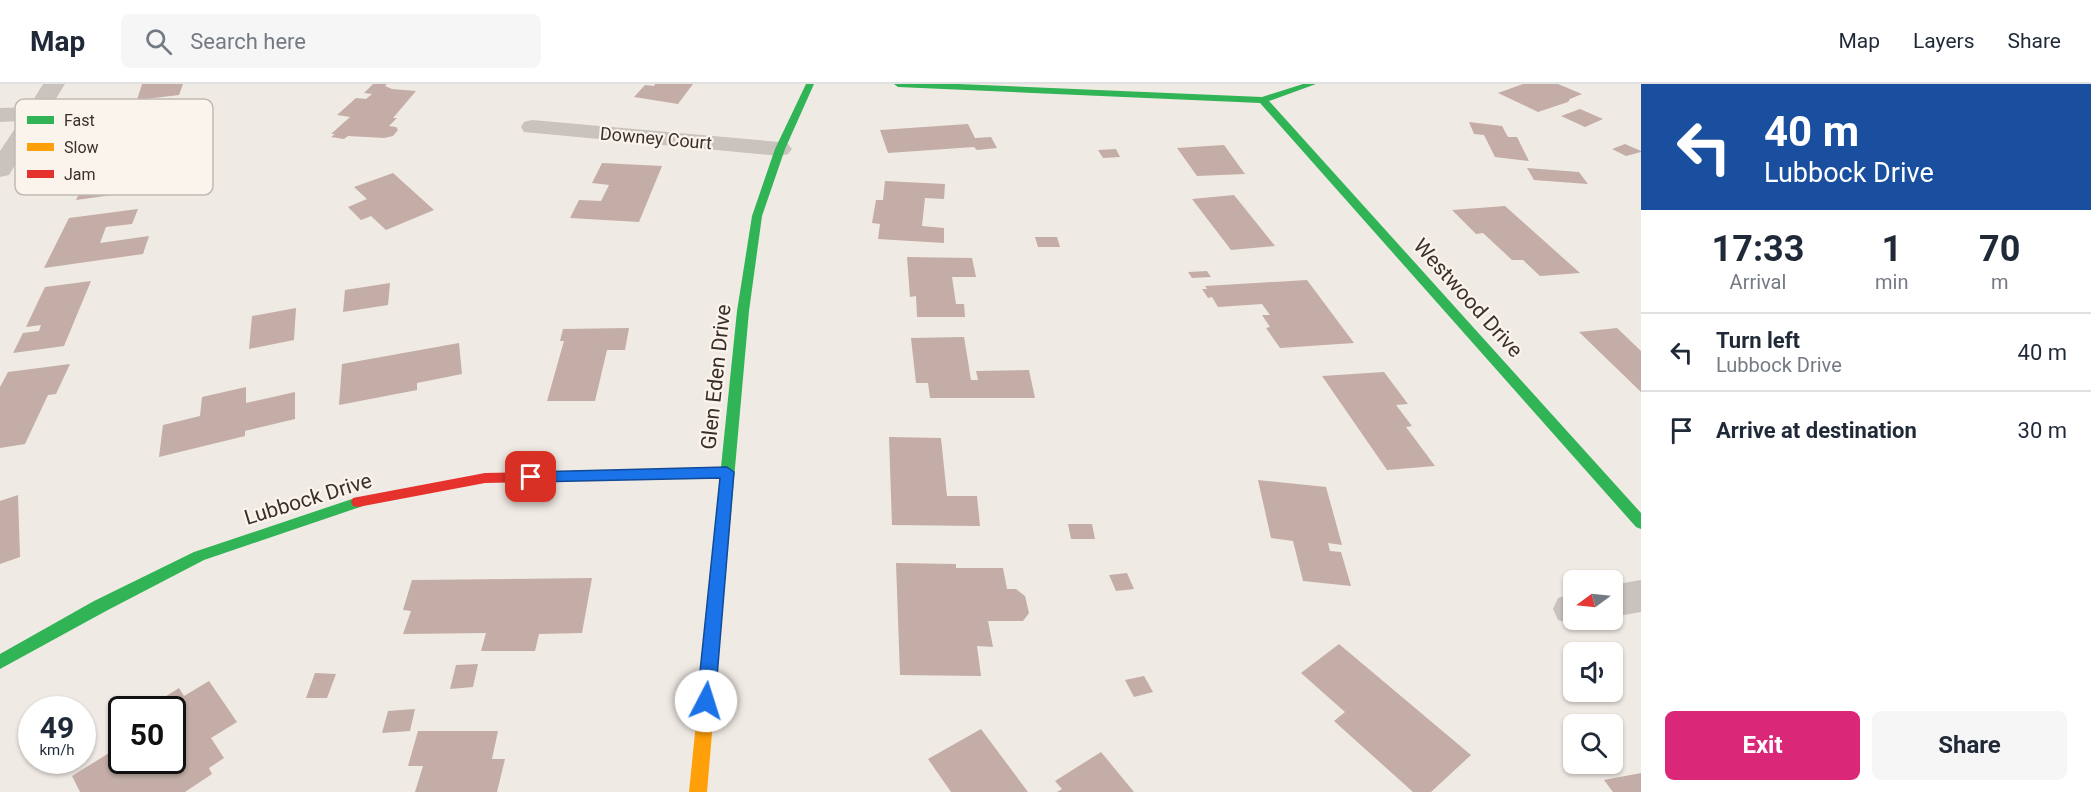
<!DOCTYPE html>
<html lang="en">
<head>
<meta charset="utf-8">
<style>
  :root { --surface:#fff; --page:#f6f6f7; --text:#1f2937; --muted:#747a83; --line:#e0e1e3; --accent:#db2777 }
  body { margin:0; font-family:Roboto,sans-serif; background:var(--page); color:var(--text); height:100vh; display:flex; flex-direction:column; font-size:22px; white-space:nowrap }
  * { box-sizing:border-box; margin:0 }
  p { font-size:20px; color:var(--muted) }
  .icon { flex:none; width:33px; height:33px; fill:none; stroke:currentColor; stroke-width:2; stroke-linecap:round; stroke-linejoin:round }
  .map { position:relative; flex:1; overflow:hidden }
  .side { display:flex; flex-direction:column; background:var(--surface); width:450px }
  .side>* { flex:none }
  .banner { background:#1a4fa0; color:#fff; overflow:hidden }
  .needle { width:39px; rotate:255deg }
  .controls { position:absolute; left:1563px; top:486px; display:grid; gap:12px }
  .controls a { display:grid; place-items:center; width:60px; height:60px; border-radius:9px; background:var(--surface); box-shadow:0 2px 4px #0004; font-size:30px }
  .speed { position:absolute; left:18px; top:612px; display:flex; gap:12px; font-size:30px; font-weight:700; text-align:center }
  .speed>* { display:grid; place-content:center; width:78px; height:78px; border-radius:50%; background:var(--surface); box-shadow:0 2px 4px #0004; line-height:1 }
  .speed small { font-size:15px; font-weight:400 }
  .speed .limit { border:3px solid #111; border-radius:9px; background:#fff; color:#111 }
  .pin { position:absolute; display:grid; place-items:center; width:51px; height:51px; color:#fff; margin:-26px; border-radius:12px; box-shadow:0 3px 9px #0006 }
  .me { position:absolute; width:66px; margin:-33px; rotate:5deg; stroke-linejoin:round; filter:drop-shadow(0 0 4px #0008) }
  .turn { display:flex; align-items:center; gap:21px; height:126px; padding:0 24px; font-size:27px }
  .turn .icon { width:78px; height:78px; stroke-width:2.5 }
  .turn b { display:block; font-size:42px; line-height:51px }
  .eta { display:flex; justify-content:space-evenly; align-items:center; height:102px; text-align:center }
  .eta b { font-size:36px; font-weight:700; line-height:42px }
  .primary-button { display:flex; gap:12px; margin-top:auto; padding:12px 24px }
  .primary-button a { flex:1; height:69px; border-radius:9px; background:var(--accent); color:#fff; font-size:24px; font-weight:700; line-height:69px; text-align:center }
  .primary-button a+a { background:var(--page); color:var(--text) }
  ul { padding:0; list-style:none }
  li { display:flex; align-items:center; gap:18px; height:78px; padding:0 24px; border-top:2px solid var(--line) }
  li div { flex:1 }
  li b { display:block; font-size:22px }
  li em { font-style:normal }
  header { display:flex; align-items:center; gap:36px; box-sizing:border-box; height:84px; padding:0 30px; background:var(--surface); border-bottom:2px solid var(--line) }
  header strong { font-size:28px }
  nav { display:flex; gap:33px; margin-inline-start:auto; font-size:21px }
  .search { width:420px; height:54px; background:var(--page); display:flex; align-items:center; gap:15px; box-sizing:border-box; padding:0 21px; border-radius:9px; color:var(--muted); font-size:22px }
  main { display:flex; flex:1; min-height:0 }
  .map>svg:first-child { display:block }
  .building { fill:#c3ada6 }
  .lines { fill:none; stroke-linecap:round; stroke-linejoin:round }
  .street { fill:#c9c2bd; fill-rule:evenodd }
  .fast { fill:#30b455; fill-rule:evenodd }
  .slow { fill:#ff9f0a; fill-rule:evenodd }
  .jam { fill:#e5322d; fill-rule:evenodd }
  .route { fill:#1a73e8; stroke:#114b97; stroke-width:1.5 }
  .labels { text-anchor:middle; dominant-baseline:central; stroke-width:4.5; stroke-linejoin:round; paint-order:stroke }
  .far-street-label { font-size:18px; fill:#3b2f2b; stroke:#fbf4ed }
  .street-label { font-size:21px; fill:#3b2f2b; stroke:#fbf4ed }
  .key { fill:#fbf4ed; stroke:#c1b9b3; stroke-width:1.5 }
  .key-label { font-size:16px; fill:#3b2f2b }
</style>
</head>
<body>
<header>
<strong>Map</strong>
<div class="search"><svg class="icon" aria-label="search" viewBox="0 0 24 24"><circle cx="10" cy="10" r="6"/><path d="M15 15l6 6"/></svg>Search here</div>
<nav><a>Map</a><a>Layers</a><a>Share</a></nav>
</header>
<main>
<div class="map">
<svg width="1641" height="708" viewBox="0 0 1641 708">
  <rect width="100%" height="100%" fill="#f0eae4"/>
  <path class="building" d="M 142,0 L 183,0 L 179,11 L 137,16 Z
    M 373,0 L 387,0 L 385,2 L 392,5 L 416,7 L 393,34 L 397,34 L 389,42 L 396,43 L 398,46 L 393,52 L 384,54 L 348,52 L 344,55 L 331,53 L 335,50 L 331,50 L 350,33 L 337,31 L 356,14 L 366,15 L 372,10 L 364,9 Z
    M 655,0 L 693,0 L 678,20 L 634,13 L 645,1 L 654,2 Z
    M 1523,0 L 1558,0 L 1582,10 L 1570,15 L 1568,18 L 1538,28 L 1498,9 Z
    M 1580,25 L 1603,35 L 1585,43 L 1561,32 Z
    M 1469,38 L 1502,42 L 1508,53 L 1517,53 L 1529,77 L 1495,73 L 1484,51 L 1474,50 Z
    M 968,40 L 975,54 L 991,53 L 997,64 L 977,66 L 974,63 L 888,69 L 880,46 Z
    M 1625,60 L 1641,67 L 1641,68 L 1626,72 L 1612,65 Z
    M 1224,61 L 1245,90 L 1197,92 L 1177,64 Z
    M 1116,65 L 1120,73 L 1103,74 L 1098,66 Z
    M 141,73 L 126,109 L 76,116 L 85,97 L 93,96 L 102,78 Z
    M 602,79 L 662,82 L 639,138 L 570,134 L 579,116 L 601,117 L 609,101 L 592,99 Z
    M 1527,84 L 1579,88 L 1588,100 L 1534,96 Z
    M 393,89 L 434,126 L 386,146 L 371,132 L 361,136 L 348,123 L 367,115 L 354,103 Z
    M 885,97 L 945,100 L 944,115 L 925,114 L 922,142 L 944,144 L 944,159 L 878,155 L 880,140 L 872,139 L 876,116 L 883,116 Z
    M 1234,111 L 1275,162 L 1231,166 L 1192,115 Z
    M 1505,122 L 1580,189 L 1540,192 L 1523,176 L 1512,176 L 1483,149 L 1476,150 L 1452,126 Z
    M 138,125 L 132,140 L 106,143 L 100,159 L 149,152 L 143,170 L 44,184 L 69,134 Z
    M 1035,153 L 1057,153 L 1060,163 L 1038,163 Z
    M 907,173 L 972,174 L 976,193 L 952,193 L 956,220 L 964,220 L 965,233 L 917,233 L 916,212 L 910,213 Z
    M 1207,187 L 1211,193 L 1192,194 L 1188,188 Z
    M 1307,196 L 1354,259 L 1280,264 L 1266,244 L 1270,243 L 1262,231 L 1270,231 L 1262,220 L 1218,223 L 1212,213 L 1208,214 L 1202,205 L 1207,205 L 1205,202 Z
    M 91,197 L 64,262 L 13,269 L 23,249 L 39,247 L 41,241 L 26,243 L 45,203 Z
    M 390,199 L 388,221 L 343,228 L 345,206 Z
    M 296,224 L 294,256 L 249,265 L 252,232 Z
    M 629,244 L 625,266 L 607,266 L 595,317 L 547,317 L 564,257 L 560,257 L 563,245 Z
    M 1617,244 L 1641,267 L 1641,308 L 1579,248 Z
    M 964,253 L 971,296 L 978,296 L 976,287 L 1029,286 L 1035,314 L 930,314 L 928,299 L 916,299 L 911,254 Z
    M 459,259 L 462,290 L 417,299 L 417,306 L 339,321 L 342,280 Z
    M 70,280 L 56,310 L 48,311 L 25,360 L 0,364 L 0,303 L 8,288 Z
    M 1384,288 L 1408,320 L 1396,321 L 1412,342 L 1406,343 L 1435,382 L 1387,386 L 1322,292 Z
    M 246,303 L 246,319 L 295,308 L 295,335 L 245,347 L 245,352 L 159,373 L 163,341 L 200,332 L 202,313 Z
    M 889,353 L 941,354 L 947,412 L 977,412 L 980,442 L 892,441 Z
    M 1258,396 L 1326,403 L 1342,461 L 1328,459 L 1330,467 L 1341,468 L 1351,502 L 1303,497 L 1293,457 L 1271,454 Z
    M 18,411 L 20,473 L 0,480 L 0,417 Z
    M 1068,440 L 1092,440 L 1095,455 L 1071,455 Z
    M 896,479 L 956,480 L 956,484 L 1003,484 L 1007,505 L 1016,505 L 1025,512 L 1029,529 L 1023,537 L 988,537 L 993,563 L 977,562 L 981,592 L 900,591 Z
    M 1127,489 L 1134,505 L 1116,507 L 1109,491 Z
    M 592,494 L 582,549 L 539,550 L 535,567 L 481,567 L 486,549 L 403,550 L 411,527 L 403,526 L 412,496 Z
    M 1339,560 L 1471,671 L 1431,708 L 1413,708 L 1334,637 L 1345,628 L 1301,589 Z
    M 478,580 L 473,603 L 450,605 L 456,581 Z
    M 315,589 L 336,590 L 327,614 L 306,614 Z
    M 1144,592 L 1153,608 L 1134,613 L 1125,596 Z
    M 209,597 L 237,638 L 211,654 L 224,674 L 209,684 L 212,690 L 185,708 L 80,708 L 72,692 L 122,661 L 122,676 L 172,676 L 172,626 L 155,626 L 152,621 L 179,604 L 184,612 Z
    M 415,625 L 410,647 L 382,649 L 388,627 Z
    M 981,645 L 1028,708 L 951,708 L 928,675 Z
    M 418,647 L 498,647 L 492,675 L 505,675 L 497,708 L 415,708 L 423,682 L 408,682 Z
    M 1101,668 L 1134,708 L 1057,708 L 1062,705 L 1055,697 Z
    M 1641,689 L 1641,708 L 1613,708 L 1604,696 Z"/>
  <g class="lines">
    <path class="street" d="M 43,0 L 65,0 L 9,91 L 0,93 L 0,67 L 20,37 L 0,38 L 0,24 L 29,23 Z
      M 532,36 L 780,58 L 788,60 L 792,65 L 788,70 L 780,72 L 524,48 L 521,43 L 524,38 Z
      M 1641,496 L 1641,528 L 1612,533 L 1612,501 Z
      M 1574,509 L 1574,536 L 1588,536 L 1574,541 L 1558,536 L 1553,525 L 1558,514 Z"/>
    <path class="fast" d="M 806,0 L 814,0 L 785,65 L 762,132 L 749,227 L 728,462 L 726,466 L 721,468 L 716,466 L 714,462 L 720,393 L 651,395 L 646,394 L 644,390 L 646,386 L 651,385 L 721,383 L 737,227 L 752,132 L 775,65 Z
      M 894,0 L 958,0 L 1262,13 L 1303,0 L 1316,0 L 1269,17 L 1641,429 L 1641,445 L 1636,443 L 1260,19 L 898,3 Z
      M 358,413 L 363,414 L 365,418 L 363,422 L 204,476 L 106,527 L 0,585 L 0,570 L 94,517 L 194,468 Z"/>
    <path class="slow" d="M 721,456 L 726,458 L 728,462 L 707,708 L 689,708 L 714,462 L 716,458 Z"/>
    <path class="jam" d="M 651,385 L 656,386 L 658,390 L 656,394 L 651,395 L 485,399 L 358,423 L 353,422 L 351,418 L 353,414 L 358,413 L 485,389 Z"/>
  </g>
  <path class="route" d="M 727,383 L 734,388 L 715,617 L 712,622 L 706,624 L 700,622 L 697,617 L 720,394 L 531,398 L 524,393 L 531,388 Z"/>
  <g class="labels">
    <g class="far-street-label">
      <text transform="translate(656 54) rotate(5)">Downey Court</text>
    </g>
    <g class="street-label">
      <text transform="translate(1468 214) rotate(48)">Westwood Drive</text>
      <text transform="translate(716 293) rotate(-84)">Glen Eden Drive</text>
      <text transform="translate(308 415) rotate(-17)">Lubbock Drive</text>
    </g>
  </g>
  <rect x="15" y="15" width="198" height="96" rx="9" class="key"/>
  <rect x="27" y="32" width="27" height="8" fill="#30b455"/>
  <rect x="27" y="59" width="27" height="8" fill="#ff9f0a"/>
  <rect x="27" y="86" width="27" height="8" fill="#e5322d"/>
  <g class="key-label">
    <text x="64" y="42">Fast</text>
    <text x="64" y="69">Slow</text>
    <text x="64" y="96">Jam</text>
  </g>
</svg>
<div class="controls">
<a><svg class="needle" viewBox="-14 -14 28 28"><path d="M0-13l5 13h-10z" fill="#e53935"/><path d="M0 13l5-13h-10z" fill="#747a83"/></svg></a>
<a><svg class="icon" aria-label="sound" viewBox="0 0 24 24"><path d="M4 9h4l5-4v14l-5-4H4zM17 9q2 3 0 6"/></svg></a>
<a><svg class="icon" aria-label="search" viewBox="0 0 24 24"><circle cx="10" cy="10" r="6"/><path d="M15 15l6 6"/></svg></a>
</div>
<div class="speed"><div>49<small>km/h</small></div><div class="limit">50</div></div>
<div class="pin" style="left:531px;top:393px;background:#d93025"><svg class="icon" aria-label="arrive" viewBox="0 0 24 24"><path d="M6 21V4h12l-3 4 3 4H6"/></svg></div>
<svg class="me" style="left:706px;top:617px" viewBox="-20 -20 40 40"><circle r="19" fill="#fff"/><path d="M0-13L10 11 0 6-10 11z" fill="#1a73e8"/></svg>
</div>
<section class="side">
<div class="banner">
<div class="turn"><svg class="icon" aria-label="left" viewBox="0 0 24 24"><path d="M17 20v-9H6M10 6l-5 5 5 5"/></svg><div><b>40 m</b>Lubbock Drive</div></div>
</div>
<div class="eta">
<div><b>17:33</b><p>Arrival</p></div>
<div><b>1</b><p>min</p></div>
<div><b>70</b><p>m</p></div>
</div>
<ul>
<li><svg class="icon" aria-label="left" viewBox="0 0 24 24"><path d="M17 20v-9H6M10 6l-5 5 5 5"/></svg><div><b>Turn left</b><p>Lubbock Drive</p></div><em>40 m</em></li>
<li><svg class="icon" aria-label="arrive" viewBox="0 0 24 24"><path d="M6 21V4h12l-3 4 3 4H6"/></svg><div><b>Arrive at destination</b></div><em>30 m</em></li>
</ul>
<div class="primary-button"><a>Exit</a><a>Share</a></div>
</section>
</main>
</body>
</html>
